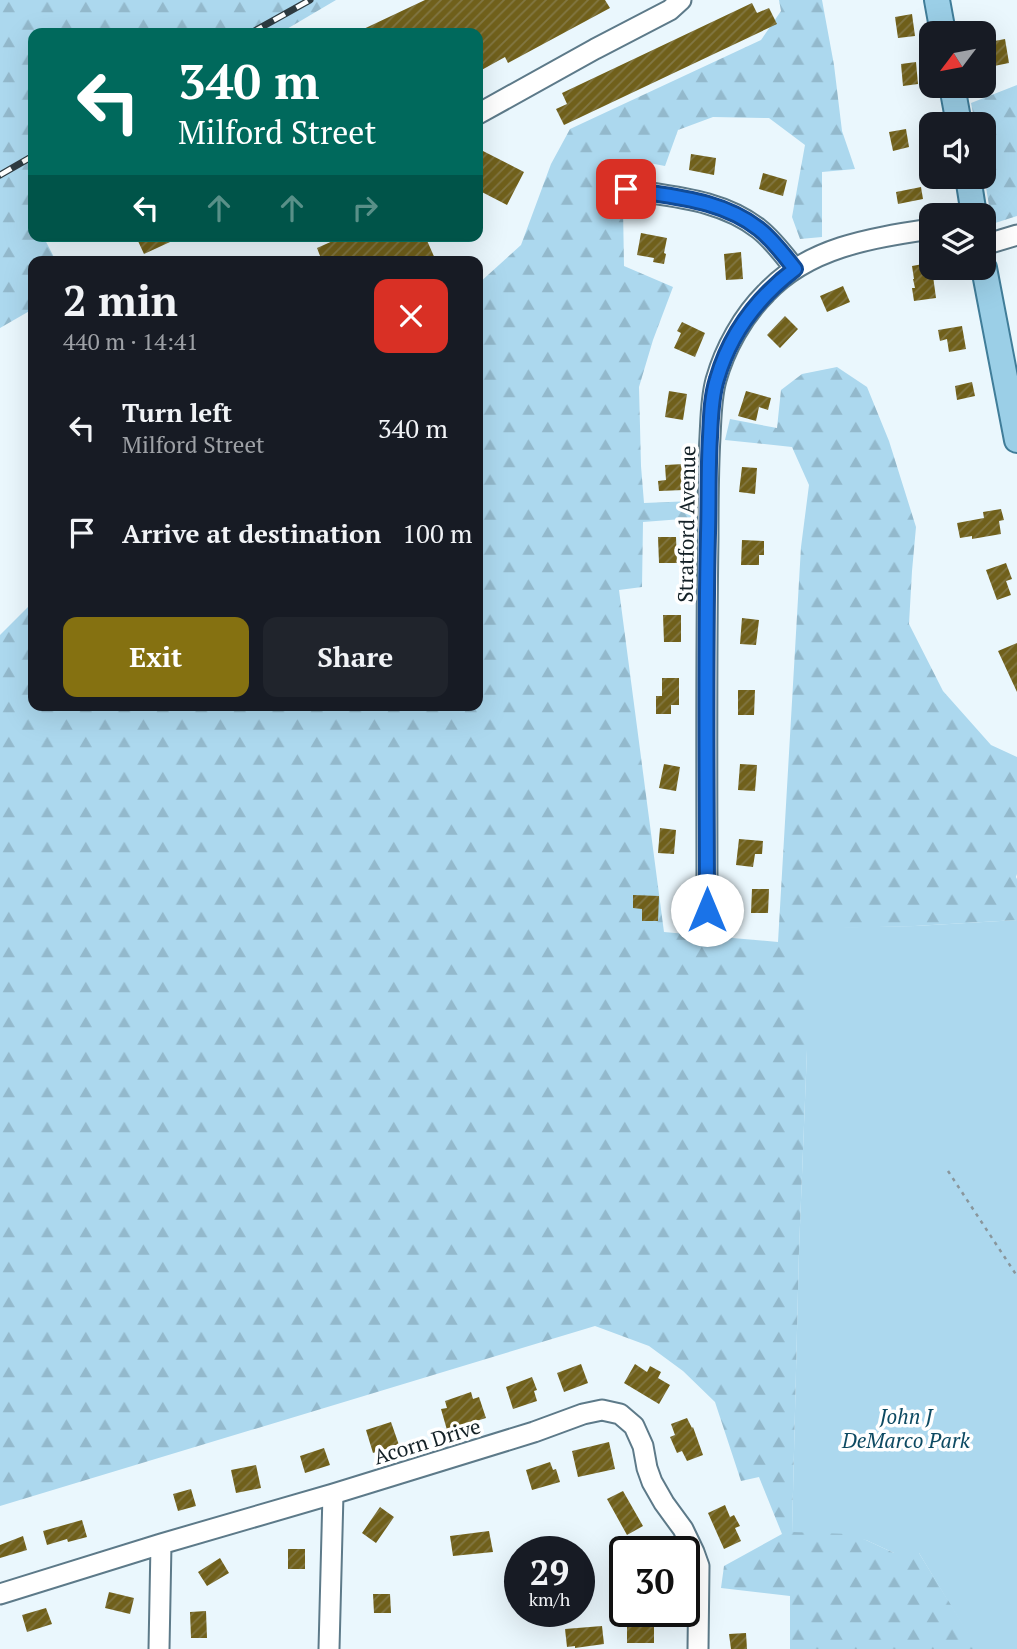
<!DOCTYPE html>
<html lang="en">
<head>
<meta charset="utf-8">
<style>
  :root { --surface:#171b24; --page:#20242c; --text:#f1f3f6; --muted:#9ea1a6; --accent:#857111 }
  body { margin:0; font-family:"PT Serif",serif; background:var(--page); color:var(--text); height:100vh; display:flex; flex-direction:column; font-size:26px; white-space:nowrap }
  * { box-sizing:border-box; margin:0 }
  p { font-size:23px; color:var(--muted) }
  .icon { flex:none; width:38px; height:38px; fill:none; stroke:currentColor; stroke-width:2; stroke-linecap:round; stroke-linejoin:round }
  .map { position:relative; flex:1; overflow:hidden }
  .side { position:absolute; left:28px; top:256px; width:455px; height:455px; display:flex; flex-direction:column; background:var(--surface); border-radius:14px; box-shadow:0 7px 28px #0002 }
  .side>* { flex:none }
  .top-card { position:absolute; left:28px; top:28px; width:455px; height:214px; border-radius:14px; box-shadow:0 7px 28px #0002; background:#00695c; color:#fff; overflow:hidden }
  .needle { width:46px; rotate:238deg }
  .fabs { position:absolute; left:919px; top:21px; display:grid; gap:14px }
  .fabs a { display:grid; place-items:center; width:77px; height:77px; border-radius:14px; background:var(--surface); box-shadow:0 7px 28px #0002; font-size:35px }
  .speed { position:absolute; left:504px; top:1536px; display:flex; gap:14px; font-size:35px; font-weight:700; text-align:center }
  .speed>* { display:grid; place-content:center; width:91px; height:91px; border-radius:50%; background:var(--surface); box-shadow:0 7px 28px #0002; line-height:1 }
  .speed small { font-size:18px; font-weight:400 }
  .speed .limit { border:4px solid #111; border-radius:10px; background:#fff; color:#111 }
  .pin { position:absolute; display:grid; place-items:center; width:60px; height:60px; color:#fff; margin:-30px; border-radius:14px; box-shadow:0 4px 10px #0006 }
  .me { position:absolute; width:77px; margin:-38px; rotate:0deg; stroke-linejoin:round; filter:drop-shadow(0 0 5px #0008) }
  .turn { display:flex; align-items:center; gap:24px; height:147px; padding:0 35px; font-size:32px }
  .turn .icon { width:91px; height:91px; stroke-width:2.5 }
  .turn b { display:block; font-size:49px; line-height:60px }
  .lanes { display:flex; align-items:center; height:66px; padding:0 35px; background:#0003; justify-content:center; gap:35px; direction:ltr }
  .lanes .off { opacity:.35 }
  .round { display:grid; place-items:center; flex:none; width:74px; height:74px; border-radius:14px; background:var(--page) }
  .overview { display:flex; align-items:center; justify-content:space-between; height:119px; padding:0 35px }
  h1 { font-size:42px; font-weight:700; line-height:52px }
  .action { display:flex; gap:14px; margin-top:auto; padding:14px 35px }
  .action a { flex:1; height:80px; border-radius:14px; background:var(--accent); color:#fff; font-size:28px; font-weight:700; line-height:80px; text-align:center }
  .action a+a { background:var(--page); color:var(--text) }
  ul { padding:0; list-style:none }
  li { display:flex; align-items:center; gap:21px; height:105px; padding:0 35px }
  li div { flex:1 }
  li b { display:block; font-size:26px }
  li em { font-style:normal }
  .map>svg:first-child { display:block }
  .green { fill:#acd8ee }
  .forest { fill:url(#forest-firs) }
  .building { fill:url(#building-hatch) }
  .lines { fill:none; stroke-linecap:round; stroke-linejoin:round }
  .minor-casing { stroke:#5d7a89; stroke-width:23 }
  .major-casing { stroke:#407d99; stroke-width:28 }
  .path { stroke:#89969c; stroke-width:2.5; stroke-dasharray:3.5 5; stroke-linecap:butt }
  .minor { stroke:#fff; stroke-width:19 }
  .major { stroke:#9bcfe7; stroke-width:24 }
  .rail-casing { stroke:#2e3b41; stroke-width:7 }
  .rail { stroke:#fff; stroke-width:4.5; stroke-dasharray:13; stroke-linecap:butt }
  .route-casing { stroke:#114b97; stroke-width:18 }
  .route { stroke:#1a73e8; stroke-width:12 }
  .labels { text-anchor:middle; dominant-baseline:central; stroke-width:7; stroke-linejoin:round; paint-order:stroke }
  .street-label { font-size:21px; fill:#132026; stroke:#fff }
  .park-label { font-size:21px; font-style:italic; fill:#0d4a62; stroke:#fff }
</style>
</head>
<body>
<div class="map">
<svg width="1017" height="1649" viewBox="0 0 1017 1649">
  <defs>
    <pattern id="forest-firs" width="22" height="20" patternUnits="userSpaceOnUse" patternTransform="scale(1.75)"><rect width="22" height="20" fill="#acd8ee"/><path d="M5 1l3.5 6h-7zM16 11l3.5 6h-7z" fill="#93b9cc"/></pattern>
    <pattern id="building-hatch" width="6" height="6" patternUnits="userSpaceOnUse" patternTransform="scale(1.75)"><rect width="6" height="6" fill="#70601b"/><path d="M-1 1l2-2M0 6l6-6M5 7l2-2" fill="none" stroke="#827744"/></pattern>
  </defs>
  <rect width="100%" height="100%" fill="#eaf7fd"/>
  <path class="green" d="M 1017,920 L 1017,1649 L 977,1649 L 919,1553 L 894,1553 L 866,1540 L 792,1533 L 799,1250 L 807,1050 L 807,928 L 915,926 Z"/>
  <path class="forest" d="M 0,0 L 336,0 L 280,33 L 33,33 L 33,209 L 29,211 L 33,218 L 33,236 L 43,236 L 56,261 L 33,261 L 33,309 L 0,328 Z
    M 779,0 L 822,0 L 834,65 L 842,131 L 855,169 L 822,172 L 822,237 L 800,239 L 792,217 L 805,145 L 769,118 L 713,117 L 678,130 L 665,166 L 644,162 L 618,171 L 610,198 L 623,208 L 624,266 L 673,287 L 653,340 L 639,387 L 641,466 L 644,503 L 693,501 L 695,518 L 643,522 L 642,587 L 619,590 L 664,932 L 778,942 L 801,547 L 809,485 L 792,447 L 725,440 L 730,419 L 777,428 L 781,390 L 802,374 L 837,367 L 867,387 L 889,441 L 916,527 L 912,571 L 909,624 L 943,691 L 991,745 L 1017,757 L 1017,874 L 1016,877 L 1017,879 L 1017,920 L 915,926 L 807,929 L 807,1050 L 799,1250 L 792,1532 L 848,1534 L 866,1540 L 894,1553 L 919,1553 L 978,1649 L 790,1649 L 790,1596 L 721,1588 L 724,1566 L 782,1534 L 759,1477 L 741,1481 L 715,1402 L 683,1371 L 649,1346 L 595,1326 L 0,1506 L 0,635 L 33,602 L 33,705 L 478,705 L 478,284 L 521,245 L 551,164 L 570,129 L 761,40 L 781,11 Z
    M 1017,85 L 1017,216 L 992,224 L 984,175 L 984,124 L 975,124 L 971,103 Z"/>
  <path class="building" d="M 425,0 L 605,0 L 610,8 L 508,63 L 505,57 L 478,72 L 478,33 L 355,33 Z
    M 752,3 L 757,13 L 769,8 L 777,24 L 564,125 L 556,109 L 567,104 L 562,93 Z
    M 912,14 L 915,36 L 898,38 L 895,17 Z
    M 1005,39 L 1009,63 L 984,68 L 984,43 Z
    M 916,62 L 918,84 L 903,86 L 901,64 Z
    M 906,129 L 909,147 L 893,151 L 889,132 Z
    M 481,150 L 524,172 L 507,205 L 478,190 L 478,156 Z
    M 691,154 L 716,158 L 714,175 L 689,170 Z
    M 763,173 L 787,180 L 783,196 L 759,189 Z
    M 921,187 L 923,199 L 898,204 L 896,192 Z
    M 641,233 L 667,238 L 664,253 L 666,254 L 664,264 L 653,262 L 654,258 L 637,255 Z
    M 147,236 L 183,236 L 144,254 L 138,241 Z
    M 344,236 L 425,236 L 436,261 L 322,261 L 317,248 Z
    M 741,252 L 743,279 L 726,280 L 724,254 Z
    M 923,264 L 924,277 L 933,276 L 936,298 L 914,301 L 912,288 L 915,288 L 913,279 L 914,279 L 912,266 Z
    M 843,286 L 850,302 L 827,312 L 820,296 Z
    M 785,316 L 798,329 L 780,348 L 767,335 Z
    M 682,322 L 705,333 L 695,357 L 674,348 L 681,333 L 677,331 Z
    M 962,326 L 966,349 L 949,352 L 947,339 L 940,341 L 938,330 Z
    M 972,382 L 975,396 L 957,400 L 955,386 Z
    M 669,391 L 687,394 L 683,420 L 665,417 Z
    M 746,391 L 771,398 L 768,410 L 759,407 L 756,421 L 738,416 Z
    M 684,464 L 684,490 L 659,491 L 658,481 L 666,480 L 665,465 Z
    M 742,467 L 757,468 L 755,494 L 739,492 Z
    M 1001,509 L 1004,520 L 999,521 L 1001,534 L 972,539 L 972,536 L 960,538 L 957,523 L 984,518 L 983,512 Z
    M 658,537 L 676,537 L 677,563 L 659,563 Z
    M 742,540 L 764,541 L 764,555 L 759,555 L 759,565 L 741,565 Z
    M 1006,563 L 1012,579 L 1006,581 L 1011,595 L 997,600 L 986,570 Z
    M 663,615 L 681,615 L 681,642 L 664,642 Z
    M 742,618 L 759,620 L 756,645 L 740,644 Z
    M 1017,643 L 1017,692 L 998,651 Z
    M 662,678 L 679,678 L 679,705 L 671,705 L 671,714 L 656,714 L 656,696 L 662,696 Z
    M 738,690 L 755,690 L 754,715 L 738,715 Z
    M 664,764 L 680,767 L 676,791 L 659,788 Z
    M 740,764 L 757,765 L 755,791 L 738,790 Z
    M 660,828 L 676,830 L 674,854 L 658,853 Z
    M 739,839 L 763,841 L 762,854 L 755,854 L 753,867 L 736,865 Z
    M 752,889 L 769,889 L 768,913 L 751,913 Z
    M 633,895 L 659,896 L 658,921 L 642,921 L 642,909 L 633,908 Z
    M 581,1364 L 588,1383 L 564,1392 L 557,1373 Z
    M 635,1364 L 647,1372 L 650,1366 L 661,1372 L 658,1378 L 670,1385 L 659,1404 L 624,1383 Z
    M 532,1377 L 537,1390 L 534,1391 L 537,1401 L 513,1409 L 506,1387 Z
    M 471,1392 L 473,1399 L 479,1397 L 486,1418 L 447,1430 L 441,1409 L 447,1408 L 445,1401 Z
    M 687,1418 L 692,1428 L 693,1427 L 703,1455 L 687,1461 L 682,1451 L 677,1453 L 670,1437 L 675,1435 L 671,1424 Z
    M 391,1422 L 399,1445 L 373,1453 L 366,1430 Z
    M 609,1442 L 615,1469 L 578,1477 L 572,1451 Z
    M 324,1448 L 330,1465 L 305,1473 L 300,1456 Z
    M 550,1462 L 553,1470 L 556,1469 L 560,1482 L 532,1490 L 526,1470 Z
    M 256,1465 L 261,1488 L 236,1493 L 231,1470 Z
    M 191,1489 L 196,1506 L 178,1511 L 173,1494 Z
    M 623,1491 L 643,1526 L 627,1535 L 607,1499 Z
    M 725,1505 L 730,1517 L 734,1515 L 740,1526 L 735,1528 L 741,1541 L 724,1549 L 708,1513 Z
    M 380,1507 L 394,1517 L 376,1543 L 362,1533 Z
    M 82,1520 L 87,1537 L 68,1542 L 67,1539 L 47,1545 L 43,1531 Z
    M 489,1531 L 493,1552 L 453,1556 L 450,1536 Z
    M 23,1536 L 27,1550 L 0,1558 L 0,1545 Z
    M 288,1549 L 305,1549 L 305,1569 L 288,1569 Z
    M 220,1558 L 229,1573 L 207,1586 L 198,1572 Z
    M 109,1592 L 134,1598 L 130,1614 L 105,1608 Z
    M 373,1594 L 390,1594 L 391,1613 L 374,1613 Z
    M 46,1608 L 52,1624 L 27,1632 L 22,1615 Z
    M 206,1611 L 207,1638 L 191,1638 L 190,1612 Z
    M 627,1625 L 654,1625 L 654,1643 L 627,1643 Z
    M 602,1626 L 604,1644 L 575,1648 L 575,1646 L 567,1647 L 565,1629 Z
    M 746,1633 L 747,1649 L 731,1649 L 729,1634 Z"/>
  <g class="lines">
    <defs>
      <path id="minor" d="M 478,114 L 595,49 L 670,10 L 681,0
        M 626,189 C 672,197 721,199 759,229 C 773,240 784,255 795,269
        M 984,245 L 1017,235
        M 707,910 C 707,786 706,662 708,538 C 708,505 708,471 710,437 C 711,418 711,398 716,380 C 725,348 743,316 766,293 C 809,247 872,238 931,229
        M 0,1594 L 161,1544 L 333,1494 L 534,1432 L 583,1414 L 602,1410 L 620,1414 L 634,1426 L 643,1446 L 647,1468 L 652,1482 L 664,1503 L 683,1529 L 694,1552 L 699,1566 L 698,1649
        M 159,1649 L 161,1544
        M 329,1649 L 333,1494"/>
      <path id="major" d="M 937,0 L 943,33
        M 952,86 L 959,124
        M 968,177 L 974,215
        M 984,268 L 1017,440"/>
    </defs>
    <use href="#minor" class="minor-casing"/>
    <use href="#major" class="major-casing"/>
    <path class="path" d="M 948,1171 L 1017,1276"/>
    <use href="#minor" class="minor"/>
    <use href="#major" class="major"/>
    <defs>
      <path id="rail" d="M 251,33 L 310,0
        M 0,175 L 33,156"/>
    </defs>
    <use href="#rail" class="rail-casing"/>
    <use href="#rail" class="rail"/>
  </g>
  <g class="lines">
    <defs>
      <path id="route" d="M 626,189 C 672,197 721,199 759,229 C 773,240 784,255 795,269 C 758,297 730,334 717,379 C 711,398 711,418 710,437 C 708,469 709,501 708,533 C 705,658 707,784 707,910"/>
    </defs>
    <use href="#route" class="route-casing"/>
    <use href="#route" class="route"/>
  </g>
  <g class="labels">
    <g class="street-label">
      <text transform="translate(686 524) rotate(-89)">Stratford Avenue</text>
      <text transform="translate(427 1441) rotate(-17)">Acorn Drive</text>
    </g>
    <g class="park-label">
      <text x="906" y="1416">John J<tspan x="906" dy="24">DeMarco Park</tspan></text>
    </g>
  </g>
</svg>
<div class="fabs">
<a><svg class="needle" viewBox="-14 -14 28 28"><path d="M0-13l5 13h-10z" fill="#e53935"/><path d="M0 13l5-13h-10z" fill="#9ea1a6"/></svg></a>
<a><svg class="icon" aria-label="sound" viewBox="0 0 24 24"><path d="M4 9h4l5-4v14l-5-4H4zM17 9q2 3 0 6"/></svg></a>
<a><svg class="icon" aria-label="layers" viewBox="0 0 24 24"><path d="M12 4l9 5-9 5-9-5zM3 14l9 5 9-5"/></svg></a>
</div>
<div class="speed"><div>29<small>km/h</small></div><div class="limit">30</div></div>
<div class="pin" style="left:626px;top:189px;background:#d93025"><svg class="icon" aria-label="arrive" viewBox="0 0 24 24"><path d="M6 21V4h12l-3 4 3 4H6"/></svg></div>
<svg class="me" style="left:707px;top:910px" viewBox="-20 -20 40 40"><circle r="19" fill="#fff"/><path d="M0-13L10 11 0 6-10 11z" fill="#1a73e8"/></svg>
<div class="top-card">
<div class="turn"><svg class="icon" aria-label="left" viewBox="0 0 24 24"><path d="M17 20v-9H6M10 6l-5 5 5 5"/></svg><div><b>340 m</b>Milford Street</div></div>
<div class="lanes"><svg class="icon" aria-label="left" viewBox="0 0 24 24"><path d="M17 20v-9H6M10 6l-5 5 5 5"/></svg><svg class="icon off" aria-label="ahead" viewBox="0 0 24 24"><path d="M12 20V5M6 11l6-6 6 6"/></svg><svg class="icon off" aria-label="ahead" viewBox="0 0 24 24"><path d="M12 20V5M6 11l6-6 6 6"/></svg><svg class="icon off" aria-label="right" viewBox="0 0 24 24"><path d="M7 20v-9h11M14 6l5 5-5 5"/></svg></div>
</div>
<section class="side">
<div class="overview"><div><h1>2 min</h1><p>440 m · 14:41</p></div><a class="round" style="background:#d93025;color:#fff"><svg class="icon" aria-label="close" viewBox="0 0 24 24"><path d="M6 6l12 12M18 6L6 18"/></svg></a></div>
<ul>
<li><svg class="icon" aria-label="left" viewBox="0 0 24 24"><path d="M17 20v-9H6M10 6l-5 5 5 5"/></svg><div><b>Turn left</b><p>Milford Street</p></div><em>340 m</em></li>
<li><svg class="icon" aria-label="arrive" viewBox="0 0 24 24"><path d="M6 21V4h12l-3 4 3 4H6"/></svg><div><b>Arrive at destination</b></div><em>100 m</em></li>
</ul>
<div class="action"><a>Exit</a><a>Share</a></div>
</section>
</div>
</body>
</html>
